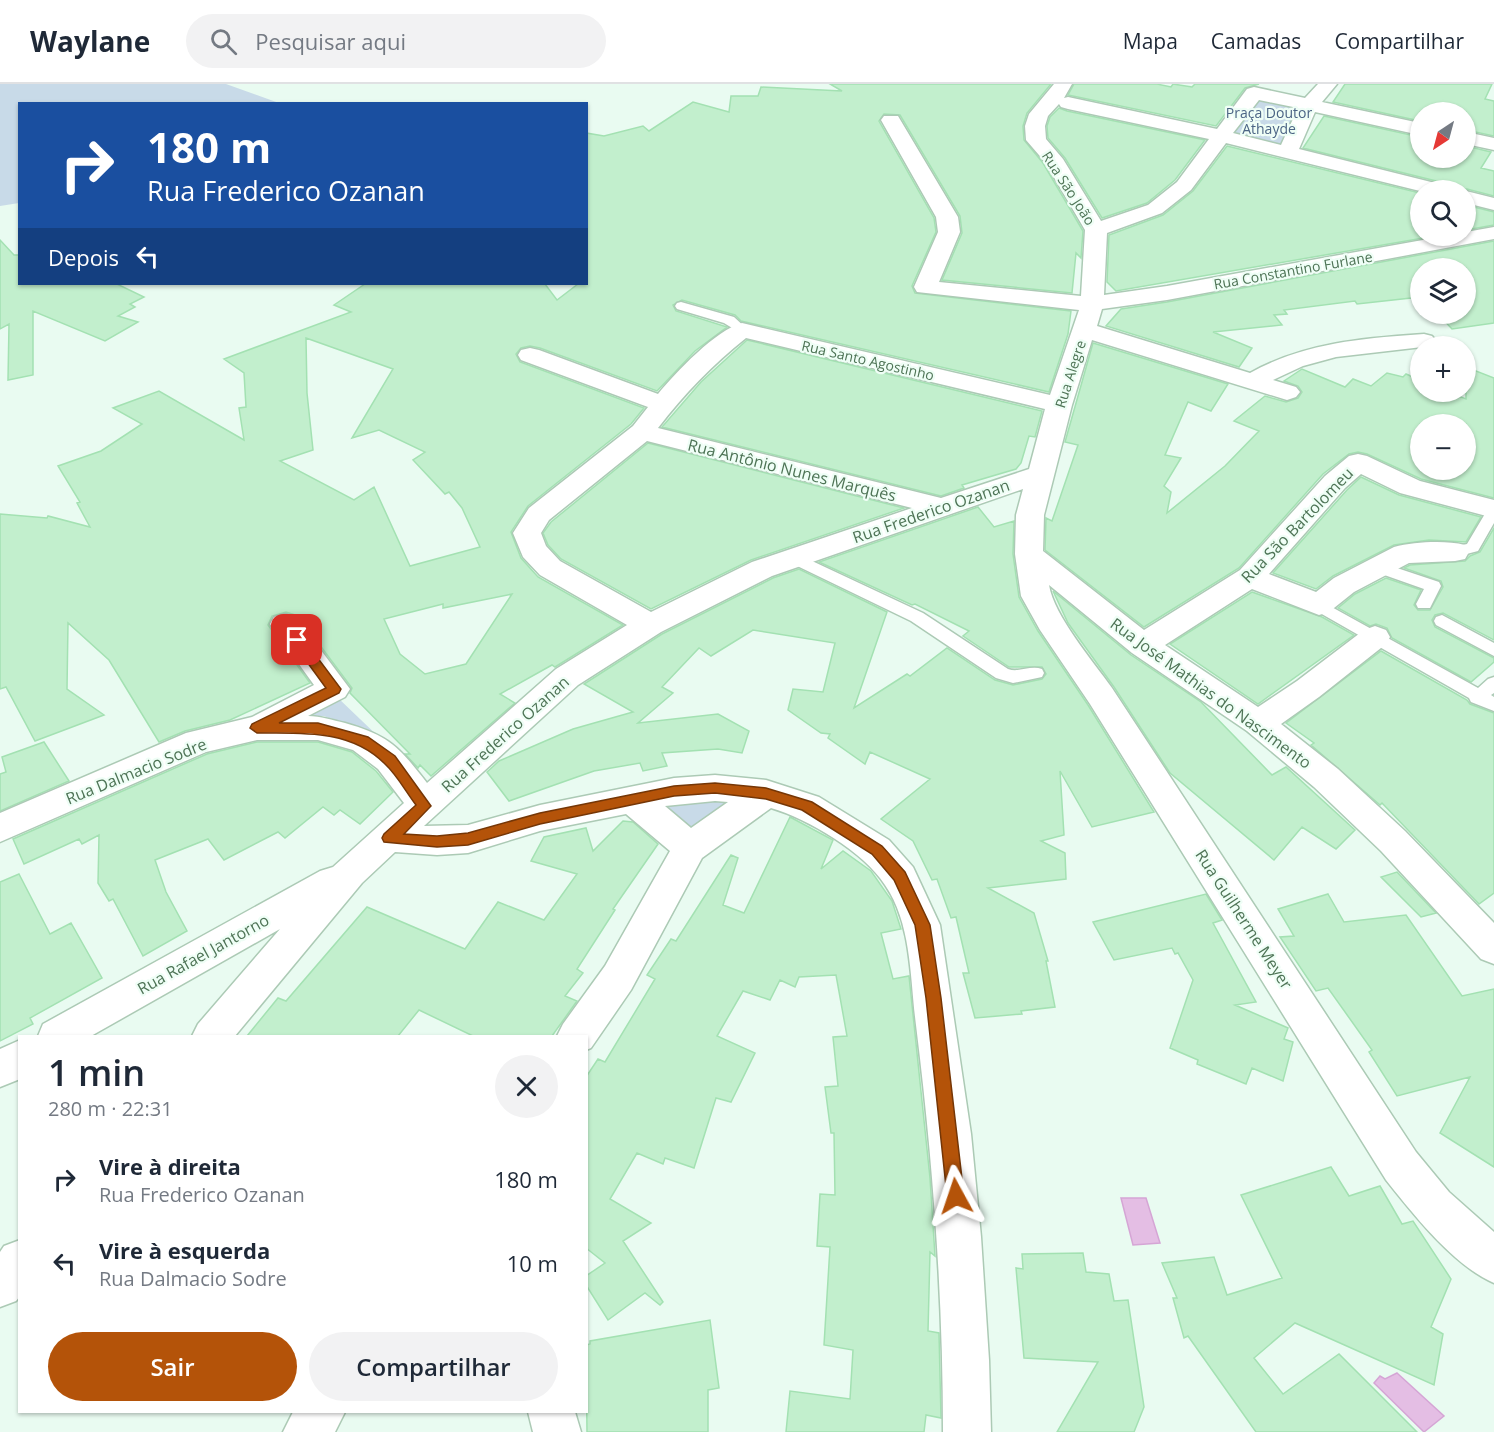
<!DOCTYPE html>
<html lang="pt">
<head>
<meta charset="utf-8">
<style>
  :root { --surface:#fff; --page:#f2f2f3; --text:#1f2937; --muted:#747a83; --line:#e0e1e3; --accent:#b45309 }
  body { margin:0; font-family:"Open Sans",sans-serif; background:var(--page); color:var(--text); height:100vh; display:flex; flex-direction:column; font-size:22px; white-space:nowrap }
  * { box-sizing:border-box; margin:0 }
  p { font-size:20px; color:var(--muted) }
  .icon { flex:none; width:33px; height:33px; fill:none; stroke:currentColor; stroke-width:2; stroke-linecap:round; stroke-linejoin:round }
  .map { position:relative; flex:1; overflow:hidden }
  .details { position:absolute; left:18px; top:951px; width:570px; height:378px; display:flex; flex-direction:column; background:var(--surface); border-radius:0px; box-shadow:0 2px 4px #0004 }
  .details>* { flex:none }
  .banner { position:absolute; left:18px; top:18px; width:570px; height:183px; border-radius:0px; box-shadow:0 2px 4px #0004; background:#1a4fa0; color:#fff; overflow:hidden }
  .needle { width:39px; rotate:216deg }
  .fabs { position:absolute; left:1410px; top:18px; display:grid; gap:12px }
  .fabs a { display:grid; place-items:center; width:66px; height:66px; border-radius:50%; background:var(--surface); box-shadow:0 2px 4px #0004; font-size:30px }
  .pin { position:absolute; display:grid; place-items:center; width:51px; height:51px; color:#fff; margin:-26px; border-radius:12px; box-shadow:0 3px 9px #0006 }
  .me { position:absolute; width:66px; margin:-33px; rotate:355deg; stroke-linejoin:round; filter:drop-shadow(0 0 4px #0008) }
  .turn { display:flex; align-items:center; gap:21px; height:126px; padding:0 30px; font-size:27px }
  .turn .icon { width:78px; height:78px; stroke-width:2.5 }
  .turn b { display:block; font-size:42px; line-height:51px }
  .then { display:flex; align-items:center; height:57px; padding:0 30px; background:#0003; gap:12px; font-size:22px }
  .round { display:grid; place-items:center; flex:none; width:63px; height:63px; border-radius:32px; background:var(--page) }
  .headline { display:flex; align-items:center; justify-content:space-between; height:102px; padding:0 30px }
  h1 { font-size:36px; font-weight:600; line-height:45px }
  .primary-button { display:flex; gap:12px; margin-top:auto; padding:12px 30px }
  .primary-button a { flex:1; height:69px; border-radius:36px; background:var(--accent); color:#fff; font-size:24px; font-weight:600; line-height:69px; text-align:center }
  .primary-button a+a { background:var(--page); color:var(--text) }
  ul { padding:0; list-style:none }
  li { display:flex; align-items:center; gap:18px; height:84px; padding:0 30px }
  li div { flex:1 }
  li b { display:block; font-size:22px }
  li em { font-style:normal }
  header { display:flex; align-items:center; gap:36px; box-sizing:border-box; height:84px; padding:0 30px; background:var(--surface); border-bottom:2px solid var(--line) }
  header strong { font-size:28px }
  nav { display:flex; gap:33px; margin-inline-start:auto; font-size:21px }
  .search { width:420px; height:54px; background:var(--page); display:flex; align-items:center; gap:15px; box-sizing:border-box; padding:0 21px; border-radius:33px; color:var(--muted); font-size:22px }
  .map>svg:first-child { display:block }
  .green { fill:#c8dae8 }
  .water { fill:#e4bee4; stroke:#d5a5d5; stroke-width:1.5 }
  .building { fill:#c2efcd; stroke:#a3e1b2; stroke-width:1.5; fill-rule:evenodd }
  .lines { fill:none; stroke-linecap:round; stroke-linejoin:round }
  .service-casing { stroke:#accab5; stroke-width:3 }
  .minor-casing { stroke:#accab5; stroke-width:3 }
  .service { fill:#fff; fill-rule:evenodd }
  .minor { fill:#fff; fill-rule:evenodd }
  .route { fill:#b45309; stroke:#753606; stroke-width:1.5 }
  .labels { text-anchor:middle; dominant-baseline:central; stroke-width:4.5; stroke-linejoin:round; paint-order:stroke }
  .far-park-label { font-size:14px; fill:#4c6585; stroke:#effef6 }
  .far-street-label { font-size:14px; fill:#4e7456; stroke:#effef6 }
  .street-label { font-size:16px; fill:#4e7456; stroke:#effef6 }
</style>
</head>
<body>
<header>
<strong>Waylane</strong>
<div class="search"><svg class="icon" aria-label="search" viewBox="0 0 24 24"><circle cx="10" cy="10" r="6"/><path d="M15 15l6 6"/></svg>Pesquisar aqui</div>
<nav><a>Mapa</a><a>Camadas</a><a>Compartilhar</a></nav>
</header>
<div class="map">
<svg width="1494" height="1348" viewBox="0 0 1494 1348">
  <rect width="100%" height="100%" fill="#e9fbf1"/>
  <path class="green" d="M 0,0 L 226,0 L 279,19 L 20,20 L 19,119 L 0,122 Z
    M 1257,11 L 1305,23 L 1283,62 L 1232,49 Z
    M 337,613 L 383,657 L 324,632 L 290,633 Z
    M 742,716 L 694,751 L 657,718 Z"/>
  <path class="water" d="M 1121,1114 L 1146,1114 L 1160,1159 L 1133,1161 Z
    M 1397,1289 L 1444,1332 L 1424,1348 L 1374,1299 L 1380,1292 L 1385,1295 Z"/>
  <path class="building" d="M 830,0 L 1051,0 L 1027,29 L 1023,42 L 1024,56 L 1043,79 L 1083,147 L 1081,174 L 1076,169 L 1072,209 L 942,196 L 962,149 L 960,132 L 900,31 L 884,30 L 879,37 L 934,134 L 936,148 L 912,202 L 915,209 L 1071,227 L 1068,250 L 1049,308 L 741,237 L 735,231 L 682,216 L 673,221 L 676,227 L 727,243 L 695,267 L 657,307 L 540,264 L 530,262 L 521,264 L 516,270 L 520,278 L 644,324 L 631,340 L 528,422 L 511,448 L 521,474 L 538,493 L 623,541 L 555,583 L 552,581 L 500,610 L 515,619 L 431,692 L 420,681 L 418,684 L 405,670 L 410,670 L 350,609 L 352,604 L 298,532 L 286,528 L 272,532 L 268,541 L 310,599 L 230,636 L 185,647 L 159,658 L 109,576 L 68,539 L 67,605 L 104,631 L 35,657 L 6,603 L 0,605 L 0,430 L 47,434 L 48,432 L 90,443 L 77,419 L 80,418 L 58,382 L 101,367 L 142,340 L 113,324 L 159,307 L 244,356 L 239,324 L 246,323 L 244,289 L 224,275 L 351,228 L 334,221 L 365,200 L 545,200 L 557,216 L 578,200 L 586,200 L 586,49 L 604,52 L 643,42 L 649,47 L 693,18 L 729,28 L 731,12 L 758,12 L 761,3 L 842,7 ZM 306,254 L 393,285 L 352,354 L 379,346 L 425,368 L 413,376 L 445,410 L 449,408 L 462,424 L 480,463 L 410,482 L 374,403 L 354,416 L 280,377 L 313,366 L 307,309 ZM 512,510 L 466,580 L 425,590 L 400,570 L 384,535 L 443,520 L 443,524 Z
    M 1074,0 L 1157,0 L 1171,3 L 1173,0 L 1192,3 L 1195,0 L 1259,0 L 1245,4 L 1216,42 L 1068,11 Z
    M 1345,0 L 1492,0 L 1485,15 L 1494,17 L 1494,52 L 1466,46 L 1466,28 L 1420,28 L 1420,37 L 1333,18 Z
    M 1059,24 L 1067,27 L 1205,56 L 1175,96 L 1147,119 L 1102,134 L 1065,74 L 1048,54 L 1047,42 L 1050,33 Z
    M 1324,32 L 1420,53 L 1420,74 L 1466,74 L 1466,62 L 1491,68 L 1481,84 L 1494,87 L 1494,112 L 1467,105 L 1452,106 L 1448,100 L 1303,64 Z
    M 1227,62 L 1420,109 L 1420,152 L 1435,152 L 1116,207 L 1107,198 L 1109,151 L 1163,131 L 1193,107 Z
    M 1466,121 L 1494,128 L 1494,141 L 1466,146 Z
    M 0,156 L 14,171 L 20,171 L 20,200 L 117,200 L 144,213 L 130,220 L 135,223 L 118,232 L 138,238 L 105,257 L 33,227 L 33,291 L 8,296 L 9,240 L 0,245 Z
    M 1494,157 L 1494,239 L 1452,245 L 1438,230 L 1466,230 L 1466,184 L 1420,184 L 1420,213 L 1357,220 L 1355,217 L 1284,226 L 1287,230 L 1274,231 L 1282,241 L 1213,248 L 1252,264 L 1239,283 L 1106,242 L 1121,225 L 1167,218 Z
    M 747,256 L 1042,327 L 1035,353 L 1029,352 L 1021,379 L 1016,385 L 962,401 L 964,404 L 941,412 L 662,343 L 701,298 Z
    M 1093,259 L 1228,300 L 1211,327 L 1188,318 L 1165,371 L 1181,374 L 1164,402 L 1171,408 L 1167,429 L 1225,382 L 1259,347 L 1234,337 L 1265,312 L 1286,318 L 1298,314 L 1302,308 L 1298,302 L 1284,297 L 1302,285 L 1345,303 L 1353,295 L 1371,302 L 1387,289 L 1403,293 L 1406,290 L 1420,296 L 1420,308 L 1448,308 L 1466,315 L 1466,283 L 1494,294 L 1494,414 L 1421,395 L 1367,370 L 1358,368 L 1349,370 L 1323,390 L 1239,484 L 1144,543 L 1045,466 L 1046,434 L 1052,437 L 1078,361 L 1065,358 ZM 1420,340 L 1466,340 L 1466,386 L 1420,386 Z
    M 648,359 L 904,424 L 751,476 L 651,525 L 561,475 L 548,461 L 543,449 L 551,438 Z
    M 1361,393 L 1399,411 L 1481,433 L 1466,458 L 1429,456 L 1394,461 L 1333,492 L 1316,505 L 1273,489 L 1347,406 Z
    M 978,423 L 994,443 L 1014,437 L 1013,470 L 1019,513 L 1038,547 L 1088,621 L 1154,728 L 1092,743 L 1060,687 L 1064,751 L 1041,757 L 1065,769 L 1066,795 L 988,804 L 1034,829 L 1048,877 L 1046,877 L 1055,923 L 1021,927 L 1022,930 L 975,934 L 963,889 L 969,889 L 956,833 L 951,834 L 937,795 L 932,796 L 913,757 L 881,735 L 930,695 L 870,668 L 865,680 L 828,654 L 830,650 L 821,649 L 788,626 L 793,605 L 823,608 L 835,559 L 753,546 L 711,572 L 699,564 L 662,603 L 673,609 L 638,639 L 718,630 L 749,647 L 742,669 L 718,665 L 662,669 L 667,682 L 643,687 L 640,679 L 594,687 L 509,717 L 487,688 L 499,677 L 573,645 L 633,628 L 584,600 L 662,550 L 773,494 L 799,485 L 887,528 L 854,624 L 907,590 L 910,592 L 947,564 L 995,596 L 1013,601 L 1042,595 L 1046,590 L 1042,583 L 1009,583 L 963,552 L 969,547 L 915,520 L 912,521 L 819,478 Z
    M 1494,444 L 1494,556 L 1443,529 L 1435,531 L 1432,536 L 1435,543 L 1494,574 L 1494,578 L 1471,598 L 1392,554 L 1387,544 L 1376,540 L 1370,542 L 1338,524 L 1355,510 L 1386,494 L 1421,506 L 1414,521 L 1418,526 L 1430,526 L 1443,503 L 1441,497 L 1404,484 L 1410,481 L 1465,477 L 1470,472 L 1480,468 Z
    M 1053,507 L 1131,571 L 1201,618 L 1272,691 L 1286,683 L 1355,746 L 1336,765 L 1302,743 L 1274,776 L 1170,689 L 1114,603 L 1068,539 Z
    M 1252,508 L 1322,533 L 1354,551 L 1258,620 L 1170,560 Z
    M 1381,567 L 1467,616 L 1470,620 L 1494,629 L 1494,809 L 1479,820 L 1382,719 L 1380,721 L 1311,661 L 1314,659 L 1286,639 Z
    M 44,658 L 69,697 L 0,727 L 0,690 L 6,688 L 2,673 Z
    M 257,658 L 318,658 L 352,668 L 376,687 L 393,708 L 360,740 L 340,726 L 334,731 L 323,723 L 285,754 L 278,748 L 224,776 L 208,755 L 155,776 L 166,808 L 187,847 L 143,872 L 113,815 L 109,817 L 98,799 L 99,751 L 82,760 L 79,755 L 24,780 L 13,755 L 207,670 Z
    M 790,733 L 833,756 L 821,785 L 843,767 L 871,787 L 892,817 L 901,845 L 881,849 L 893,895 L 909,892 L 930,1094 L 935,1172 L 930,1168 L 928,1247 L 939,1249 L 941,1334 L 926,1331 L 924,1348 L 786,1348 L 790,1307 L 850,1315 L 853,1266 L 824,1261 L 830,1163 L 817,1162 L 820,1110 L 835,1111 L 834,1049 L 831,1049 L 825,1003 L 838,1002 L 833,953 L 847,952 L 836,891 L 799,893 L 795,903 L 780,896 L 770,916 L 743,907 L 717,952 L 755,969 L 731,1018 L 716,1014 L 694,1084 L 665,1074 L 663,1080 L 637,1069 L 610,1115 L 651,1139 L 623,1157 L 663,1218 L 660,1221 L 645,1209 L 608,1236 L 586,1201 L 586,1192 L 605,1179 L 586,1164 L 586,993 L 598,975 L 605,978 L 655,895 L 647,891 L 671,855 L 676,857 L 731,771 L 738,774 L 723,821 L 744,829 Z
    M 623,737 L 633,738 L 658,760 L 613,825 L 615,826 L 577,885 L 583,889 L 565,912 L 577,917 L 552,952 L 473,952 L 419,926 L 398,952 L 247,952 L 278,914 L 286,917 L 367,823 L 465,865 L 498,818 L 544,836 L 577,790 L 531,777 L 544,753 L 586,744 L 593,767 Z
    M 1397,788 L 1436,829 L 1421,833 L 1381,793 Z
    M 19,790 L 50,850 L 71,839 L 102,894 L 30,934 L 33,940 L 0,957 L 0,798 Z
    M 1206,810 L 1222,836 L 1213,839 L 1256,918 L 1235,921 L 1288,944 L 1284,955 L 1293,958 L 1283,997 L 1252,984 L 1246,1000 L 1197,980 L 1198,976 L 1170,964 L 1193,896 L 1178,869 L 1175,870 L 1172,864 L 1114,876 L 1093,838 Z
    M 1328,810 L 1344,838 L 1406,831 L 1462,912 L 1494,905 L 1494,1083 L 1440,1049 L 1470,993 L 1397,1012 L 1369,968 L 1372,966 L 1328,904 L 1316,907 L 1280,853 L 1294,852 L 1278,825 Z
    M 1331,1083 L 1349,1112 L 1380,1102 L 1402,1140 L 1413,1137 L 1451,1195 L 1431,1243 L 1443,1250 L 1434,1301 L 1295,1239 L 1254,1274 L 1283,1310 L 1339,1270 L 1417,1348 L 1256,1348 L 1188,1252 L 1184,1254 L 1173,1214 L 1177,1214 L 1162,1179 L 1214,1173 L 1227,1211 L 1282,1194 L 1241,1111 Z
    M 1083,1169 L 1086,1188 L 1109,1190 L 1114,1217 L 1128,1216 L 1144,1323 L 1134,1348 L 1057,1348 L 1098,1278 L 1024,1274 L 1016,1184 L 1023,1185 L 1022,1170 Z
    M 710,1236 L 719,1304 L 708,1306 L 708,1348 L 587,1348 L 586,1261 L 590,1260 L 590,1257 Z"/>
  <g class="lines">
    <defs>
      <path id="service" d="M 681,218 L 734,233 L 748,246 L 742,250 L 724,239 L 677,225 L 675,222 L 677,219 Z
        M 1494,421 L 1494,439 L 1478,467 L 1455,473 L 1449,472 L 1447,468 L 1449,464 L 1467,460 L 1489,423 Z
        M 795,469 L 923,529 L 1008,585 C 1019,589 1030,581 1042,585 L 1044,589 L 1042,593 L 1013,599 L 996,594 L 911,537 L 789,478 L 787,474 L 789,470 Z
        M 1379,478 L 1439,498 L 1441,502 L 1430,524 L 1418,524 L 1416,520 L 1424,505 L 1373,487 L 1371,483 L 1373,479 Z
        M 1319,516 L 1478,604 L 1488,595 L 1494,593 L 1494,609 L 1491,611 L 1494,613 L 1494,627 L 1471,618 L 1469,614 L 1313,525 L 1311,521 L 1313,517 Z
        M 1442,531 L 1494,559 L 1494,572 L 1436,541 L 1434,537 L 1436,533 Z"/>
      <path id="minor" d="M 1054,0 L 1072,0 L 1064,14 L 1068,13 L 1217,45 L 1247,5 L 1254,3 L 1305,14 L 1318,0 L 1337,0 L 1322,18 L 1420,39 L 1420,51 L 1315,28 L 1299,65 L 1447,102 L 1450,106 L 1420,107 L 1226,59 L 1191,106 L 1162,129 L 1107,149 L 1104,211 L 1167,202 L 1445,152 L 1466,152 L 1466,148 L 1494,143 L 1494,155 L 1167,216 L 1102,225 L 1097,242 L 1250,289 C 1304,259 1363,254 1424,250 L 1432,252 L 1436,257 L 1431,262 L 1336,273 L 1303,282 L 1273,296 L 1296,303 L 1300,308 L 1296,313 L 1287,316 L 1092,256 L 1072,321 L 1044,431 L 1043,467 L 1144,546 L 1240,486 L 1325,392 L 1349,372 L 1358,370 L 1367,372 L 1420,397 L 1494,416 L 1494,434 L 1400,409 L 1361,390 L 1345,404 L 1269,490 L 1316,508 L 1334,494 L 1394,463 C 1415,458 1444,456 1465,461 L 1469,468 L 1465,475 L 1455,477 L 1409,479 L 1354,508 L 1329,528 L 1319,531 L 1252,505 L 1165,561 L 1258,623 L 1297,597 L 1364,546 L 1375,542 L 1386,546 L 1390,553 L 1386,560 L 1319,613 L 1281,640 L 1338,685 L 1405,747 L 1494,839 L 1494,880 L 1481,875 L 1381,767 L 1314,703 L 1247,647 L 1132,569 L 1049,501 C 1054,532 1093,577 1112,604 L 1416,1068 L 1449,1108 L 1494,1148 L 1494,1199 C 1454,1182 1413,1130 1386,1096 L 1090,620 L 1040,546 L 1021,512 L 1015,470 L 1016,431 L 1023,405 L 772,492 L 661,548 L 578,601 L 424,742 L 468,741 L 540,721 L 674,694 L 715,691 L 766,696 L 819,713 L 889,756 L 913,783 L 940,841 L 971,1050 L 981,1153 L 989,1276 L 991,1348 L 943,1348 C 943,1212 933,1077 916,941 C 910,895 912,840 885,801 C 864,768 808,735 771,724 L 702,774 L 631,906 L 591,964 L 586,966 L 586,952 L 557,952 L 563,940 L 605,882 L 670,767 L 626,730 L 540,747 L 468,769 L 437,771 L 395,768 L 362,799 L 235,952 L 192,952 L 198,940 L 280,845 L 91,952 L 38,952 L 43,940 L 320,787 L 333,783 L 404,719 L 378,685 L 353,666 L 318,656 L 257,656 L 206,668 L 0,758 L 0,729 L 186,649 L 252,633 L 314,601 L 270,540 L 274,533 L 285,530 L 296,533 L 350,605 L 345,613 L 308,632 C 321,632 332,636 345,639 C 390,652 399,663 427,699 L 556,585 L 627,541 L 540,491 L 523,473 L 513,449 L 529,424 L 633,342 L 648,323 L 521,276 L 518,271 L 521,266 L 530,264 L 539,266 L 658,310 C 675,289 717,245 742,239 L 1050,311 L 1079,226 L 917,208 L 914,203 L 938,148 L 936,133 L 881,36 L 884,32 L 898,32 L 958,133 L 960,148 L 939,198 L 1081,212 L 1085,146 L 1045,78 L 1026,56 L 1025,42 L 1029,30 ZM 1259,16 L 1298,24 L 1281,61 L 1233,49 ZM 1059,20 L 1061,23 L 1068,25 L 1209,55 L 1177,98 L 1148,121 L 1101,137 L 1063,75 L 1046,55 L 1045,42 L 1048,32 ZM 746,254 L 1045,325 L 1029,385 L 941,414 L 658,344 C 684,310 712,281 746,254 ZM 647,357 L 912,424 L 752,478 L 651,528 L 560,477 L 546,462 L 541,449 L 549,436 ZM 715,717 L 728,718 L 691,744 L 665,722 Z
        M 1466,48 L 1494,54 L 1494,66 L 1466,60 Z
        M 1466,107 L 1494,114 L 1494,126 L 1466,119 Z
        M 20,956 L 20,995 L 0,1003 L 0,965 Z
        M 20,1156 L 20,1212 L 16,1217 L 0,1223 L 0,1168 L 4,1162 Z
        M 293,1328 L 345,1328 L 335,1348 L 283,1348 Z
        M 528,1328 L 575,1328 L 581,1348 L 533,1348 Z"/>
    </defs>
    <use href="#service" class="service-casing"/>
    <use href="#minor" class="minor-casing"/>
    <use href="#service" class="service"/>
    <use href="#minor" class="minor"/>
  </g>
  <path class="route" d="M 297,552 L 302,553 L 341,605 L 339,609 L 279,639 L 318,639 L 368,653 L 395,672 L 431,722 L 404,750 L 437,752 L 468,749 L 540,729 L 674,702 L 715,699 L 766,704 L 812,718 L 882,762 L 905,788 L 930,841 L 941,914 L 964,1112 L 962,1118 L 956,1120 L 949,1118 L 947,1112 L 926,914 L 915,841 L 894,796 L 872,770 L 802,726 L 766,715 L 715,709 L 674,712 L 540,740 L 468,761 L 437,763 L 384,758 L 382,754 L 384,750 L 416,721 C 406,708 397,691 385,680 C 351,645 301,649 257,649 L 250,644 L 252,640 L 326,604 L 291,556 Z"/>
  <g class="labels">
    <g class="far-park-label">
      <text x="1269" y="28">Praça Doutor<tspan x="1269" dy="16">Athayde</tspan></text>
    </g>
    <g class="far-street-label">
      <text transform="translate(1069 104) rotate(57)">Rua São João</text>
      <text transform="translate(1293 186) rotate(-10)">Rua Constantino Furlane</text>
      <text transform="translate(868 276) rotate(13)">Rua Santo Agostinho</text>
      <text transform="translate(1070 290) rotate(-72)">Rua Alegre</text>
    </g>
    <g class="street-label">
      <text transform="translate(792 386) rotate(14)">Rua Antônio Nunes Marquês</text>
      <text transform="translate(931 427) rotate(-19)">Rua Frederico Ozanan</text>
      <text transform="translate(1297 441) rotate(-46)">Rua São Bartolomeu</text>
      <text transform="translate(1211 609) rotate(36)">Rua José Mathias do Nascimento</text>
      <text transform="translate(505 650) rotate(-42)">Rua Frederico Ozanan</text>
      <text transform="translate(136 687) rotate(-22)">Rua Dalmacio Sodre</text>
      <text transform="translate(1244 835) rotate(57)">Rua Guilherme Meyer</text>
      <text transform="translate(203 870) rotate(-29)">Rua Rafael Jantorno</text>
    </g>
  </g>
</svg>
<div class="fabs">
<a><svg class="needle" viewBox="-14 -14 28 28"><path d="M0-13l5 13h-10z" fill="#e53935"/><path d="M0 13l5-13h-10z" fill="#747a83"/></svg></a>
<a><svg class="icon" aria-label="search" viewBox="0 0 24 24"><circle cx="10" cy="10" r="6"/><path d="M15 15l6 6"/></svg></a>
<a><svg class="icon" aria-label="layers" viewBox="0 0 24 24"><path d="M12 4l9 5-9 5-9-5zM3 14l9 5 9-5"/></svg></a>
<a>+</a>
<a>−</a>
</div>
<div class="pin" style="left:297px;top:556px;background:#d93025"><svg class="icon" aria-label="arrive" viewBox="0 0 24 24"><path d="M6 21V4h12l-3 4 3 4H6"/></svg></div>
<svg class="me" style="left:956px;top:1112px" viewBox="-20 -20 40 40"><path d="M0-17L14 15 0 8-14 15z" fill="#b45309" stroke="#fff" stroke-width="4"/></svg>
<div class="banner">
<div class="turn"><svg class="icon" aria-label="right" viewBox="0 0 24 24"><path d="M7 20v-9h11M14 6l5 5-5 5"/></svg><div><b>180 m</b>Rua Frederico Ozanan</div></div>
<div class="then">Depois<svg class="icon" aria-label="left" viewBox="0 0 24 24"><path d="M17 20v-9H6M10 6l-5 5 5 5"/></svg></div>
</div>
<section class="details">
<div class="headline"><div><h1>1 min</h1><p>280 m · 22:31</p></div><a class="round"><svg class="icon" aria-label="close" viewBox="0 0 24 24"><path d="M6 6l12 12M18 6L6 18"/></svg></a></div>
<ul>
<li><svg class="icon" aria-label="right" viewBox="0 0 24 24"><path d="M7 20v-9h11M14 6l5 5-5 5"/></svg><div><b>Vire à direita</b><p>Rua Frederico Ozanan</p></div><em>180 m</em></li>
<li><svg class="icon" aria-label="left" viewBox="0 0 24 24"><path d="M17 20v-9H6M10 6l-5 5 5 5"/></svg><div><b>Vire à esquerda</b><p>Rua Dalmacio Sodre</p></div><em>10 m</em></li>
</ul>
<div class="primary-button"><a>Sair</a><a>Compartilhar</a></div>
</section>
</div>
</body>
</html>
